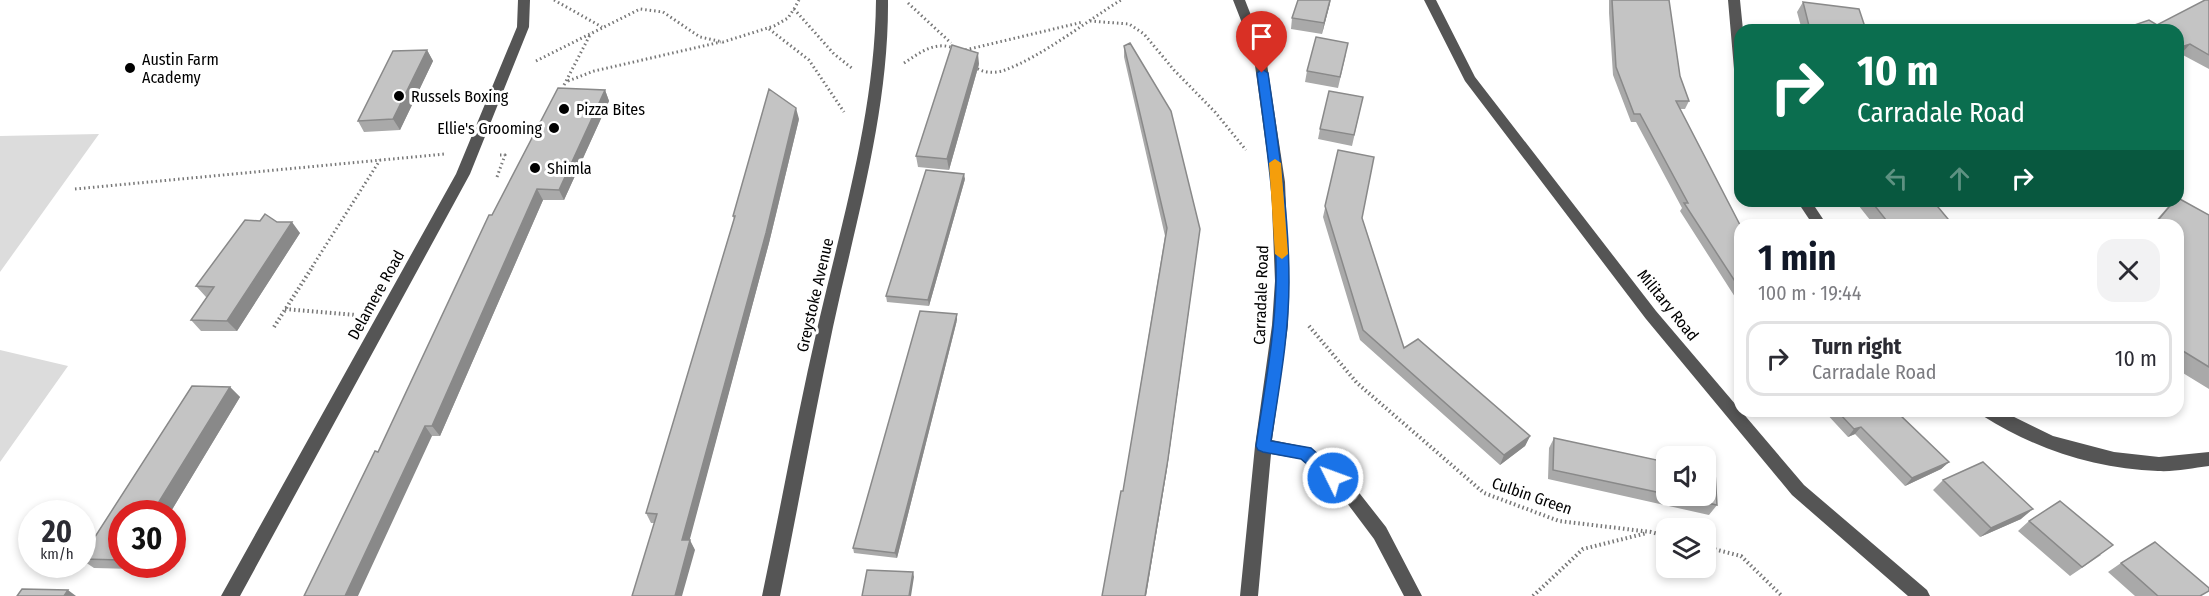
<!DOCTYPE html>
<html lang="en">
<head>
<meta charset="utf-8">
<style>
  :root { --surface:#fff; --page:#f2f2f3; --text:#2b2b33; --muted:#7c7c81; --line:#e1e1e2; --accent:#111827 }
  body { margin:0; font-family:"Fira Sans Condensed",sans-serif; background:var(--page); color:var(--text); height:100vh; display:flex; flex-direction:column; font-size:22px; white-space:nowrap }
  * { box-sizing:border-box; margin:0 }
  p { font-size:20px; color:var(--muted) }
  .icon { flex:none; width:33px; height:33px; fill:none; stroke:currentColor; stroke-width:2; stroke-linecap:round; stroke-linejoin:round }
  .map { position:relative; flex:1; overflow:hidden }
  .side { position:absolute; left:1734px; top:219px; width:450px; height:198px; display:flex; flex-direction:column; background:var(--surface); border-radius:18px; box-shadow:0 3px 9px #0003 }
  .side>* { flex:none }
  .banner { position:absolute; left:1734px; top:24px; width:450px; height:183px; border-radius:18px; box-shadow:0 3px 9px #0003; background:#0b6e4f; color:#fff; overflow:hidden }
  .controls { position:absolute; left:1656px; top:446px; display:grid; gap:12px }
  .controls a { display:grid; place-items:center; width:60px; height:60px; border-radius:12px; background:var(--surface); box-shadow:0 3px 9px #0003; font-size:30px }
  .speed { position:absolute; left:18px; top:500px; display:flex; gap:12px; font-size:30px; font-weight:700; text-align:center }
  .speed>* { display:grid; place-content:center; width:78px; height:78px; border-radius:50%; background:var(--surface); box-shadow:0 3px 9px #0003; line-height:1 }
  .speed small { font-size:15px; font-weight:400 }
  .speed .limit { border:9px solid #d22; background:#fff; color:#111 }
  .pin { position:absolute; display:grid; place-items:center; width:51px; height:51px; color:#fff; margin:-62px -26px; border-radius:50% 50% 50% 0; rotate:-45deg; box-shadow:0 0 6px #0007 }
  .pin .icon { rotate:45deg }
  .me { position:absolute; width:66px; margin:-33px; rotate:312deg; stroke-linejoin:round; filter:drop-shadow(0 0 4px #0008) }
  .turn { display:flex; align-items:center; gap:21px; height:126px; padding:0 24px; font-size:27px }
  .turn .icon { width:78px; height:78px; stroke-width:2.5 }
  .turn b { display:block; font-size:42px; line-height:51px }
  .lanes { display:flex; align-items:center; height:57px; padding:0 24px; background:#0003; justify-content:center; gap:30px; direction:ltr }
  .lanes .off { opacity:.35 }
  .round { display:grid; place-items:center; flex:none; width:63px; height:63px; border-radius:18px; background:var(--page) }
  .headline { display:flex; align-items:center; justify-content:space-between; height:102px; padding:0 24px }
  h1 { font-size:36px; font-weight:700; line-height:45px; color:var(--accent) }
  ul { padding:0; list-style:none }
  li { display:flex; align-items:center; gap:18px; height:75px; margin:0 12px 9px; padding:0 12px; border:3px solid var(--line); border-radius:18px }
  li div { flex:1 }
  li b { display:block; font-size:22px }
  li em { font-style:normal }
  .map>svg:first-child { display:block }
  .green { fill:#dcdcdc }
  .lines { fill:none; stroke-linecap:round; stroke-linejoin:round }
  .path-far1 { stroke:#777; stroke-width:3; stroke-dasharray:1.5 3; stroke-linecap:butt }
  .path { stroke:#777; stroke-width:4; stroke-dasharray:1.5 3; stroke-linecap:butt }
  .minor { fill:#555; fill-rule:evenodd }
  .wall { fill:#a9a9a9 }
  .shaded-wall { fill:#898989 }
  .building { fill:#c4c4c4; stroke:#898989; stroke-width:1.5 }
  .route { fill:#1a73e8; stroke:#114b97; stroke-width:1.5 }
  .slow { fill:#f59e0b }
  .poi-dot { fill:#000; stroke:#fff; stroke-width:2 }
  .labels { text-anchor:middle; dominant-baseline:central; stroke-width:6; stroke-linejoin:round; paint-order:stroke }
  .poi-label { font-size:16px; fill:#000; stroke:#fff; text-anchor:start }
  .street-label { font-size:16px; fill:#000; stroke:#fff }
</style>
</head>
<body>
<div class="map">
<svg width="2209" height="596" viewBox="0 0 2209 596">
  <rect width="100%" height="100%" fill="#fff"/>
  <path class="green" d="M 99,134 L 0,272 L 0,136 Z
    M 0,350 L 68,366 L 0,462 Z"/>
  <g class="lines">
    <path class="path-far1" d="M 554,0 L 602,27
      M 908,3 L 951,43
      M 794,9 L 799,0
      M 1090,21 L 1129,24 L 1144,34 L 1174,70 L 1215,112 L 1246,150
      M 769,29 L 809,60 L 844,112
      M 961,51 L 1083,22
      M 536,61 L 640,9 L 663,12 L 700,37 L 723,42 L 774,26 L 788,18 L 794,9 L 834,54 L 853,69
      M 904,63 C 921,52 936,40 956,49
      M 974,66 C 981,73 995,74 1005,70 C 1041,57 1087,21 1121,0
      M 568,81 L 594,71 L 721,42
      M 564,85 L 591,33
      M 497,177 L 505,155 L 500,155
      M 75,189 L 445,154
      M 312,267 L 380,160"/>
    <path class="path" d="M 285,309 L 356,315
      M 1309,326 L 1357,383 L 1484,493 L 1559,521 L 1651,532 L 1666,536
      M 274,327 L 313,266
      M 1706,547 L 1741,556 L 1782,596
      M 1533,596 L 1583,549 L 1647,533"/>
    <path class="minor" d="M 518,0 L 530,0 L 529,27 L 470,174 L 240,596 L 221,596 L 456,174 L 517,27 Z
      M 876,0 L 888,0 C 889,111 856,220 833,327 C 814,417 798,507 780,596 L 762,596 C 781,506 797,415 818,325 C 843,218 875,110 876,0 Z
      M 1233,0 L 1245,0 L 1265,51 L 1285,182 L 1289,281 L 1288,325 L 1272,440 L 1311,448 L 1353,485 L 1386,527 L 1422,596 L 1404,596 L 1374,539 L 1341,495 L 1301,459 L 1271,454 L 1258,596 L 1240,596 L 1255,446 L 1272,325 L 1275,281 L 1271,182 L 1253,51 Z
      M 1424,0 L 1436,0 L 1475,77 L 1656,311 L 1804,485 L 1927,590 L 1930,596 L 1908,596 L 1792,495 L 1646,319 L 1465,81 Z
      M 1728,0 L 1740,0 L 1743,30 L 1740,30 L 1740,73 L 1734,69 Z
      M 1797,201 L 1811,201 L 1827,225 L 1813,225 Z
      M 1981,411 L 2002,411 L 2053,436 L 2114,452 L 2159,457 L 2209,452 L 2209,466 C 2192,468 2175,472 2158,471 C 2096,469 2035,449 1983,416 Z"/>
  </g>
  <path class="wall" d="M 1331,0 L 1322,34 L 1291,29 L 1292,18 Z
    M 1609,0 L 1669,0 L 1680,76 L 1689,101 L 1685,109 L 1680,109 L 1740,225 L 1740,306 L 1734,299 L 1735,297 L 1680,211 L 1682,208 L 1636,122 L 1631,122 L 1613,75 L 1609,13 Z
    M 2209,0 L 2209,69 L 2181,54 L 2157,25 Z
    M 1803,2 L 1866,30 L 1802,30 L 1797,12 Z
    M 1124,46 L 1200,229 L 1167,469 L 1146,596 L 1102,596 L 1123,491 L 1165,236 L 1124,57 Z
    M 427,50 L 433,61 L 400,130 L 364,132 L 358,121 Z
    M 1346,54 L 1338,88 L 1305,82 L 1307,71 Z
    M 979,64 L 949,170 L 918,167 L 916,156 Z
    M 605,90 L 609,101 L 564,200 L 543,200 L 440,436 L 432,436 L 378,452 L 492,215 Z
    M 1363,97 L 1352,146 L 1318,139 L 1320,129 Z
    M 799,119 L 769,243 L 689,540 L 695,550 L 654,523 L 651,523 L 646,513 L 734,219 L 733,216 Z
    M 1338,150 L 1362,218 L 1404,348 L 1530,436 L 1525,446 L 1500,465 L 1360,340 L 1323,217 Z
    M 965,179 L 929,306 L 887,302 L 886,296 Z
    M 1855,201 L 1933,201 L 1953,225 L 1874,225 Z
    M 2173,201 L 2209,215 L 2209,389 L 2178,370 L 2178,225 L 2152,225 Z
    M 277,222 L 300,233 L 237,331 L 201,331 L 191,320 L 207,297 L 206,297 L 196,286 Z
    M 957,320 L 897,558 L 854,553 L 853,548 Z
    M 192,386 L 230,387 L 240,397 L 170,513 L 122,513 L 122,564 L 139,564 L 135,569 L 94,568 L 82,560 L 82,557 Z
    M 1824,411 L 1906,411 L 1901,416 L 1949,462 L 1941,469 L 1905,486 L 1855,434 L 1848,437 Z
    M 1554,438 L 1666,462 L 1666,495 L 1706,495 L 1717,505 L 1709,515 L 1548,479 L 1549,448 Z
    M 1943,480 L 2021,519 L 1980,537 L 1933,490 Z
    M 2029,521 L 2101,555 L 2070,576 L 2018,531 Z
    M 2121,563 L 2201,596 L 2135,596 L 2108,572 Z"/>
  <path class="shaded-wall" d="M 1330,0 L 1330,3 L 1322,34 L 1324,23 Z
    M 2190,44 L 2181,54 L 2178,55 L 2178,48 Z
    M 427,50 L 433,61 L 400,130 L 393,119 Z
    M 978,53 L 979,64 L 949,170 L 947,159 Z
    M 605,90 L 609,101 L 564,200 L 559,190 Z
    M 796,108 L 799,119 L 769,243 L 687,550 L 682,540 Z
    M 964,174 L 965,179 L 929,306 L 928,300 Z
    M 537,189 L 543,200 L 440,436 L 432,426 Z
    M 292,222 L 300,233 L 237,331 L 227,321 Z
    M 1200,229 L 1167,469 L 1146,596 L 1145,596 Z
    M 957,314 L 957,320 L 897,558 L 895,553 Z
    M 230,387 L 240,397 L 170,513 L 152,513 Z
    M 425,426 L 432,436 L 358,596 L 345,596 Z
    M 1861,427 L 1855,434 L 1848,437 L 1854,429 Z
    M 1530,436 L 1525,446 L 1500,465 L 1504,455 Z
    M 1949,462 L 1941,469 L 1905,486 L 1912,478 Z
    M 2033,509 L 2021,519 L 1980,537 L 1991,528 Z
    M 690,540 L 695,550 L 682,596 L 675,596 Z
    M 128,564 L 139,564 L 135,569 Z
    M 913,572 L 914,577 L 911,596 L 909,596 Z
    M 68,590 L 76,596 L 64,596 Z"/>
  <path class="building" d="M 1298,0 L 1330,0 L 1324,23 L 1292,18 Z
    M 1612,0 L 1669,0 L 1680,76 L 1689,101 L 1676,101 L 1740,225 L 1740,289 L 1684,203 L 1688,203 L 1640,114 L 1634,114 L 1616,67 Z
    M 2205,0 L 2209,0 L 2209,55 L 2190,44 L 2178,48 L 2178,30 L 2120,30 L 2149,20 L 2157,25 Z
    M 1803,2 L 1859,9 L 1866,30 L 1810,30 Z
    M 1316,37 L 1348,43 L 1340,77 L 1307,71 Z
    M 1130,43 L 1171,111 L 1200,229 L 1168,459 L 1145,596 L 1102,596 L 1121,491 L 1123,491 L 1167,228 L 1124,46 Z
    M 952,45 L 978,53 L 947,159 L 916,156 Z
    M 427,50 L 393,119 L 358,121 L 393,51 Z
    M 558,88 L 605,90 L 559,190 L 537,189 L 432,426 L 425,426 L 345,596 L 304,596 L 375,451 L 378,452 L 489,215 L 492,215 Z
    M 769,89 L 796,108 L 766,233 L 682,540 L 690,540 L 675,596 L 632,596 L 657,514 L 646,513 L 735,216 L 733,216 Z
    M 1329,91 L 1363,97 L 1354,135 L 1320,129 Z
    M 1338,150 L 1374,157 L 1362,218 L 1404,348 L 1418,339 L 1530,436 L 1504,455 L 1363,330 L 1325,206 Z
    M 926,170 L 964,174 L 928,300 L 886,296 Z
    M 2178,198 L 2209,215 L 2209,367 L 2178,348 L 2178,225 L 2154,225 L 2174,201 L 2178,201 Z
    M 1871,201 L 1933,201 L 1953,225 L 1890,225 Z
    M 265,214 L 277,222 L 292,222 L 227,321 L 191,320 L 214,287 L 196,286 L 245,220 L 260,221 Z
    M 920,311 L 957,314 L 895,553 L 853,548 Z
    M 192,386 L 230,387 L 152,513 L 122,513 L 122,560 L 82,559 L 82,557 Z
    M 1837,411 L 1905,411 L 1898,413 L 1949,462 L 1912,478 L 1861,427 L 1854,429 Z
    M 1554,438 L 1666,462 L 1666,494 L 1553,470 Z
    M 1983,462 L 2033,509 L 1991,528 L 1943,480 Z
    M 1706,470 L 1715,472 L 1717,505 L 1669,495 L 1706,495 Z
    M 2060,501 L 2113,545 L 2082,567 L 2029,521 Z
    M 2155,542 L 2209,588 L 2209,591 L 2200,596 L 2158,596 L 2121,563 Z
    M 867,570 L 913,572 L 909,596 L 862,596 Z
    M 22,589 L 68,590 L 64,596 L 17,596 Z"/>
  <path class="route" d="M 1262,69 L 1268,73 C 1278,142 1289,211 1289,282 C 1289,335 1279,388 1271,441 L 1311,448 L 1339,473 L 1341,478 L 1339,482 L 1333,484 L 1328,482 L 1301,459 L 1263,452 L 1258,450 L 1256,446 C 1264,391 1275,337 1276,282 C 1277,212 1266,142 1257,73 Z"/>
  <path class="slow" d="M 1275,159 L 1281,163 L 1288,254 L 1282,259 L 1275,254 L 1269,163 Z"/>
  <g class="poi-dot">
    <circle cx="130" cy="68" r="6"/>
    <circle cx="399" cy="96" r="6"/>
    <circle cx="564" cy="109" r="6"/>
    <circle cx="554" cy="128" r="6"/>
    <circle cx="535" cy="168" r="6"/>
  </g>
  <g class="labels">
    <g class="poi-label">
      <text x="142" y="59">Austin Farm<tspan x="142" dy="18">Academy</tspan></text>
      <text x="411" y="96">Russels Boxing</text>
      <text x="576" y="109">Pizza Bites</text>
      <text x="542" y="128" text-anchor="end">Ellie's Grooming</text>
      <text x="547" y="168">Shimla</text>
    </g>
    <g class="street-label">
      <text transform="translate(376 295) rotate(-61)">Delamere Road</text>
      <text transform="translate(815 295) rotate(-77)">Greystoke Avenue</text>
      <text transform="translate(1261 295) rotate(-88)">Carradale Road</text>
      <text transform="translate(1668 305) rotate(51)">Military Road</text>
      <text transform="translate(1532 496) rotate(19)">Culbin Green</text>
    </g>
  </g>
</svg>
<div class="controls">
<a><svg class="icon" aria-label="sound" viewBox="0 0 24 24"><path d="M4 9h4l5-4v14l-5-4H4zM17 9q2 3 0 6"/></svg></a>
<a><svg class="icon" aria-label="layers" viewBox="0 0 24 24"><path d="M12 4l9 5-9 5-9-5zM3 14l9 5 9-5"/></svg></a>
</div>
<div class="speed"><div>20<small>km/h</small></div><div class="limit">30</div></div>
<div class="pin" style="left:1262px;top:73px;background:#d93025"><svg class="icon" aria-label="arrive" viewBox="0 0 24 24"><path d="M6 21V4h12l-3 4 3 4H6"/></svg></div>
<svg class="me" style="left:1333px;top:478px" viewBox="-20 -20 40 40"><circle r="17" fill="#1a73e8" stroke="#fff" stroke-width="3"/><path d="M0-11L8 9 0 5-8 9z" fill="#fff"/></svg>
<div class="banner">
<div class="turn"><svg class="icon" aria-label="right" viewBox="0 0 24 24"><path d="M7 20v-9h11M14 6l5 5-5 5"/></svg><div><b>10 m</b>Carradale Road</div></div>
<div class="lanes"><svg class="icon off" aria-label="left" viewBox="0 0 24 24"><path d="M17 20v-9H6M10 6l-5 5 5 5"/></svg><svg class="icon off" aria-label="ahead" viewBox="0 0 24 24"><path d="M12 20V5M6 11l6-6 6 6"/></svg><svg class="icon" aria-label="right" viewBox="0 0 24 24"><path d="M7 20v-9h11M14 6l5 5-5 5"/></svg></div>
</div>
<section class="side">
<div class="headline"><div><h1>1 min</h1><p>100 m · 19:44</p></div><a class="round"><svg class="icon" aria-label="close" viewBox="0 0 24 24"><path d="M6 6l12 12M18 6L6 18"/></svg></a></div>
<ul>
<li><svg class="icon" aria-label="right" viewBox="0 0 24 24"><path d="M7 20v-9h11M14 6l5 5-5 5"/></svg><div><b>Turn right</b><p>Carradale Road</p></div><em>10 m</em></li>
</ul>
</section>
</div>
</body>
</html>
